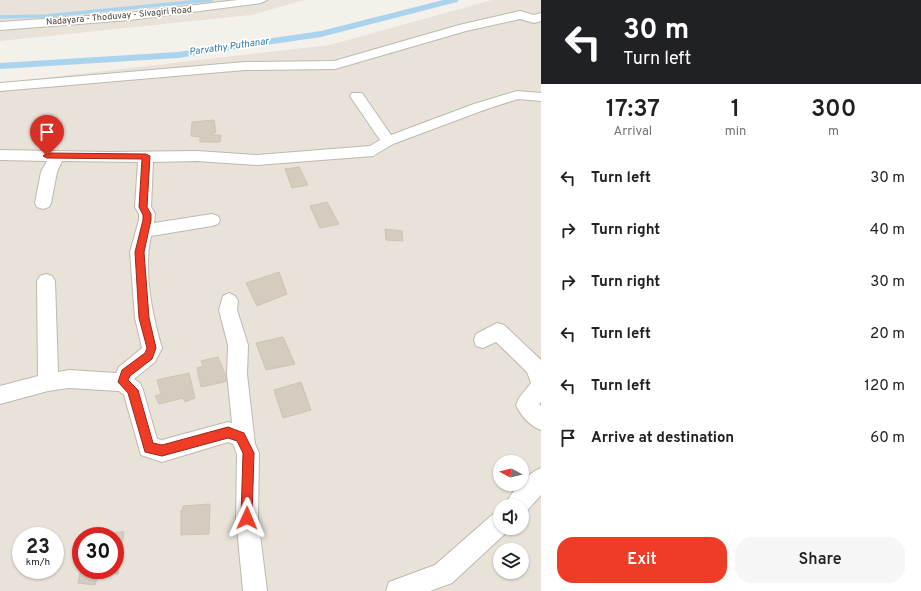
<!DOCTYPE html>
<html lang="en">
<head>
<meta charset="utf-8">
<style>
  :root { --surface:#fff; --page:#f6f6f6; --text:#202124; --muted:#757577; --accent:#ee3c27 }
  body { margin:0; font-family:Overpass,sans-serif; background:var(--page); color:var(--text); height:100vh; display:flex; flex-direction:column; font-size:15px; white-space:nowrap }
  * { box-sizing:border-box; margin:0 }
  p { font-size:13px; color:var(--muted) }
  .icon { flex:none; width:22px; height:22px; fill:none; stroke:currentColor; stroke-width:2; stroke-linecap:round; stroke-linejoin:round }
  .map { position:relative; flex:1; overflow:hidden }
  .details { display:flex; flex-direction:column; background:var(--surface); width:380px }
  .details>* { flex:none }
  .banner { background:#202124; color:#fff; overflow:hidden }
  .needle { width:26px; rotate:277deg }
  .controls { position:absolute; left:493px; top:455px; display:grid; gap:8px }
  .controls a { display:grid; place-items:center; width:36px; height:36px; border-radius:50%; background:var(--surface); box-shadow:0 1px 3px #0004; font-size:20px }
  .speed { position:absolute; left:12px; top:527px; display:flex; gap:8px; font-size:20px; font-weight:700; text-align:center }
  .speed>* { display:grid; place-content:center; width:52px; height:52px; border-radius:50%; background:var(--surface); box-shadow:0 1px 3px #0004; line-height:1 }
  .speed small { font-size:10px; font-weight:400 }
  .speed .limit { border:6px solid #d22; background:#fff; color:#111 }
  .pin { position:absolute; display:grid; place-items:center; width:34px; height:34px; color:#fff; margin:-41px -17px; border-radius:50% 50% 50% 0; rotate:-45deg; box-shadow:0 0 4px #0007 }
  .pin .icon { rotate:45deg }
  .me { position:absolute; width:44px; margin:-22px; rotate:1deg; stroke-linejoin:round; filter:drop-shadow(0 0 3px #0008) }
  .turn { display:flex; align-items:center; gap:14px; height:84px; padding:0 16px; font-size:18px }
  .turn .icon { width:52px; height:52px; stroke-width:2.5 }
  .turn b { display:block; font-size:28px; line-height:34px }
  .eta { display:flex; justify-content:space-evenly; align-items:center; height:68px; text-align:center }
  .eta b { font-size:24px; font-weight:600; line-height:28px }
  .primary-button { display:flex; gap:8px; margin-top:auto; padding:8px 16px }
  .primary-button a { flex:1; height:46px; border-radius:16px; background:var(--accent); color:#fff; font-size:16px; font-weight:600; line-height:46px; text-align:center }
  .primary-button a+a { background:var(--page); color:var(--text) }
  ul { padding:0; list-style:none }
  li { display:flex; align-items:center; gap:12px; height:52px; padding:0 16px }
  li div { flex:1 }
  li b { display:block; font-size:15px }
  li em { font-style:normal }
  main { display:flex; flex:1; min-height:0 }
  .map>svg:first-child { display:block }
  .residential { fill:#e8e2d8; fill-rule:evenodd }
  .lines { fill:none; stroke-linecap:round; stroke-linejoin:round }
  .stream { stroke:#aad4ed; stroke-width:3.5 }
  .canal { fill:#aad4ed; fill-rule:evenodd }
  .building { fill:#d5ccc0; stroke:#cfc3b3 }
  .minor-casing { stroke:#bfb8ad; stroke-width:2 }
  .minor { fill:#fff; fill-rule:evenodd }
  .route { fill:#ee3c27; stroke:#9b2719 }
  .labels { text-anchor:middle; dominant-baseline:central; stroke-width:3.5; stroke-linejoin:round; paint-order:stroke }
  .far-street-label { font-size:9px; fill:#474138; stroke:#fff }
  .far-water-label { font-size:10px; font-style:italic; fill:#357ba6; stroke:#fff }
</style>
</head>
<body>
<main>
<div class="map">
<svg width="541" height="591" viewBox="0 0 541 591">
  <rect width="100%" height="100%" fill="#f4f0ea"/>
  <path class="residential" d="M 0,0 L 304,0 L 251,15 L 0,41 Z
    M 492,0 L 541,0 L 541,591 L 0,591 L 0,83 L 330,45 ZM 500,462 L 522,462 L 522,484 L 500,484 ZM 500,506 L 522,506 L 522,528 L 500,528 ZM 21,536 L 55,536 L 55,570 L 21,570 ZM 81,536 L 115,536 L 115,570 L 81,570 ZM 500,550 L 522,550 L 522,572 L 500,572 Z"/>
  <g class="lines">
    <path class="stream" d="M 0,17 L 46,16 L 211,0"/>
    <path class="canal" d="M 443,0 L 459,0 L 457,2 L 321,37 L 178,58 L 0,69 L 0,63 L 178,52 L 321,31 Z"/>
  </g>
  <path class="building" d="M 214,120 L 216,132 L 210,135 L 221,135 L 220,142 L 200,142 L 200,137 L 191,136 L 192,122 Z
    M 299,167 L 308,185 L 292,188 L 285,169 Z
    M 327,202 L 339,224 L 320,228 L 310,206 Z
    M 385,229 L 402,231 L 403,241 L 386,240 Z
    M 279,272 L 287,294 L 257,306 L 246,283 Z
    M 283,337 L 295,364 L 266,370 L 256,343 Z
    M 218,357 L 228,381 L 201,387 L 197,368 L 203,366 L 201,361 Z
    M 189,373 L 195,398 L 185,402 L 183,398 L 159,404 L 155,396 L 161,394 L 157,380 Z
    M 301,382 L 311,410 L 283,418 L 274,390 Z
    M 210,504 L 209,534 L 181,535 L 181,510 L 183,509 L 183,506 Z
    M 124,532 L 118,574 L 99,571 L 95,585 L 78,583 L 81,568 L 81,570 L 115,570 L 115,536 L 87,536 L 88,533 Z"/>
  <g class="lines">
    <defs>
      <path id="minor" d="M 237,0 L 267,0 L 261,3 L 130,20 L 0,30 L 0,22 L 130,13 Z
        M 520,11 L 534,15 L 541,13 L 541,21 L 534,23 L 520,19 L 466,31 L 335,69 L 245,70 L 0,91 L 0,83 L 245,62 L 334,61 L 459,25 Z
        M 517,91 L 541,93 L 541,101 L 518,99 L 484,110 L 393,144 L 373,156 L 257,165 L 197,161 L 153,162 L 151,207 L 155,214 L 154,223 L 212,214 L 218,216 L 220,220 L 218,224 L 212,226 L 151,236 C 143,270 152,314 162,348 L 155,362 L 134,379 L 140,383 L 143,390 L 157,439 L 162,440 L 228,422 L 232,423 L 227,374 L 228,345 L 219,310 L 223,296 L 229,293 L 235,296 L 238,301 L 237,310 L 248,345 L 247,374 L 255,444 L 259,453 L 258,518 L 267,591 L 243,591 L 236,518 L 237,454 L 233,444 L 228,442 L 162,462 L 141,455 L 124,395 L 119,391 L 69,388 L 48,391 L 0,404 L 0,386 L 38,376 L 37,281 L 40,276 L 46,274 L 52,276 L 55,281 L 58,372 L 69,370 L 116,373 L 119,367 L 142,348 L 135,318 L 130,252 L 139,220 L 139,214 L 135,207 L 138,162 L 62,161 L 57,172 L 51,203 L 49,207 L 43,209 L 37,207 L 35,203 L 41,172 L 47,161 L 0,160 L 0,150 L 108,152 L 197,151 L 257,155 L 370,146 L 380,140 L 350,96 L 352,93 L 362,93 L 391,135 L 474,104 Z
        M 497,323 L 504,325 L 541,360 L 541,402 L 539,404 L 541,406 L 541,430 C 530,426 521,416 516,405 L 519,398 L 531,383 L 527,372 L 496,342 L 483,348 L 476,346 L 474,340 L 476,334 Z
        M 541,468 L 541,495 L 524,514 L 522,515 L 522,506 L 505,506 C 510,493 528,473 541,468 Z
        M 500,511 L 500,528 L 509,528 L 508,531 L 452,583 L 430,591 L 386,591 L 389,582 L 435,565 L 492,515 Z"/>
    </defs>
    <use href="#minor" class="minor-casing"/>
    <use href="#minor" class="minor"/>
  </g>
  <path class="route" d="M 47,153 L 146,154 L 150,156 L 147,207 L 151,214 L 151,220 L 144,252 L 149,318 L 156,348 L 152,359 L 130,376 L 128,380 L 138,390 L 153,443 L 162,445 L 228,427 L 244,433 L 254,453 L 252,518 L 251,522 L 247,523 L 243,522 L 241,518 L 243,453 L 237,441 L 228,438 L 162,456 L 145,452 L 128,393 L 118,382 L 122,370 L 145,353 L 147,348 L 139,318 L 135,252 L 143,220 L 143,215 L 139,207 L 142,159 L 47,158 L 43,156 Z"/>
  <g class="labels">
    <g class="far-street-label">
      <text transform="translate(119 16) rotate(-5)">Nadayara - Thoduvay - Sivagiri Road</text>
    </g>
    <g class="far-water-label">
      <text transform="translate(229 47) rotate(-8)">Parvathy Puthanar</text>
    </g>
  </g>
</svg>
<div class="controls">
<a><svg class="needle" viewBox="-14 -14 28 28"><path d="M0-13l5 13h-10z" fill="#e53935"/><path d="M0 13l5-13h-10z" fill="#757577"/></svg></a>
<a><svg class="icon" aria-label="sound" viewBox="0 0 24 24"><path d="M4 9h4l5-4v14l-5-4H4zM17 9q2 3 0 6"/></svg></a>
<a><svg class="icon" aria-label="layers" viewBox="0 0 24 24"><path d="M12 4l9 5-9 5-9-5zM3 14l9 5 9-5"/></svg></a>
</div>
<div class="speed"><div>23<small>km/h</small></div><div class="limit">30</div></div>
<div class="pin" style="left:47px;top:156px;background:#d93025"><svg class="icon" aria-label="arrive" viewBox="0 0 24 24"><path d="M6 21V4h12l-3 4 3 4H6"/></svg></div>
<svg class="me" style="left:247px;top:518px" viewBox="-20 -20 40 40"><path d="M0-17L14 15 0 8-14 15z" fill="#ee3c27" stroke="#fff" stroke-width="4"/></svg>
</div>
<section class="details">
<div class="banner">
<div class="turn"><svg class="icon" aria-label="left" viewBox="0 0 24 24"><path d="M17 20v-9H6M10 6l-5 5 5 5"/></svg><div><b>30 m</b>Turn left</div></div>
</div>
<div class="eta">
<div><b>17:37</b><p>Arrival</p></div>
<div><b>1</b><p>min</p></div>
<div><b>300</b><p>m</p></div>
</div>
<ul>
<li><svg class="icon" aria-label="left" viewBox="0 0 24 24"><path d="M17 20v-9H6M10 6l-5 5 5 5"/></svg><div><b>Turn left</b></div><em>30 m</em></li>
<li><svg class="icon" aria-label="right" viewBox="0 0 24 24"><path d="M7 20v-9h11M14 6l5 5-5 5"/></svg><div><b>Turn right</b></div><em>40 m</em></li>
<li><svg class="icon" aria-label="right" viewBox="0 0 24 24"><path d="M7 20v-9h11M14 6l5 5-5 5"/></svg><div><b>Turn right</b></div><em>30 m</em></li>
<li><svg class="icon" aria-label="left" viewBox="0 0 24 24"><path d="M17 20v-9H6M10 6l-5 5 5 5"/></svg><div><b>Turn left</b></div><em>20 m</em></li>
<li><svg class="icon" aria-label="left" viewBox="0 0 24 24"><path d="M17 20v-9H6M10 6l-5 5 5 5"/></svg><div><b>Turn left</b></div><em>120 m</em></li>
<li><svg class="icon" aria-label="arrive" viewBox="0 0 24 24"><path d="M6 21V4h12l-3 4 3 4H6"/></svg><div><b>Arrive at destination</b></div><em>60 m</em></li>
</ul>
<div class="primary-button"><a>Exit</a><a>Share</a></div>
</section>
</main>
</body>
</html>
